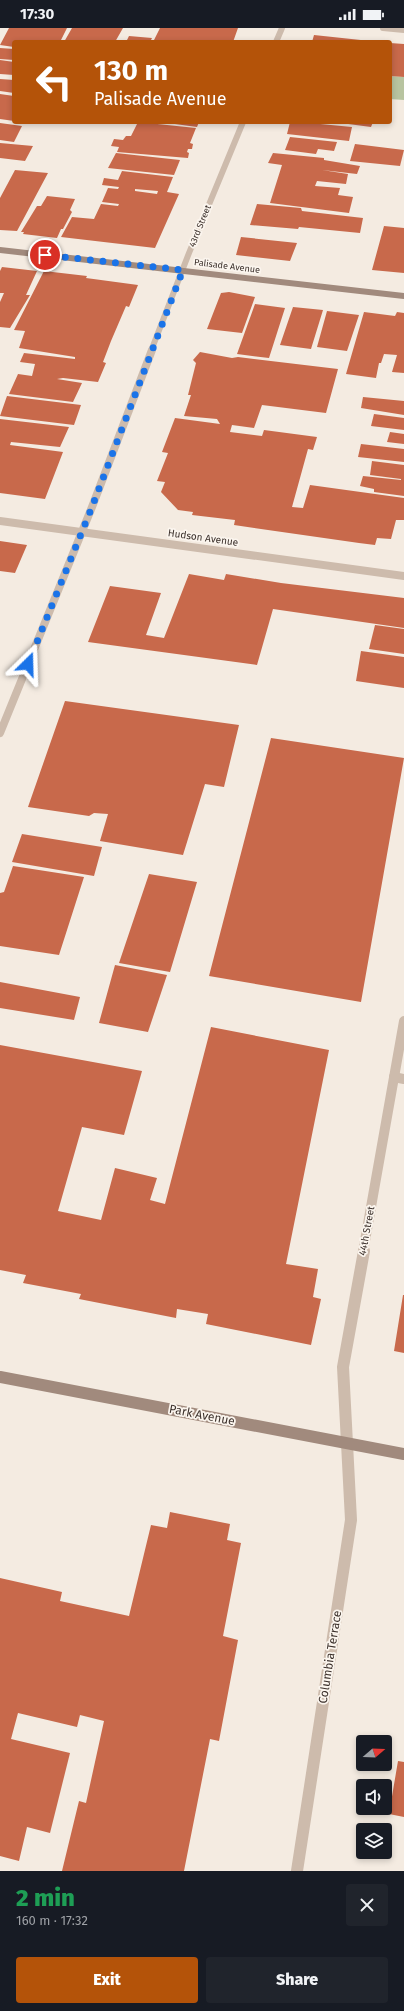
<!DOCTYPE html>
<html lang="en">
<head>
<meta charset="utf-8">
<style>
  :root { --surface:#171b24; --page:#20242c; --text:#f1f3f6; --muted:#9ea1a6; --accent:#b45309 }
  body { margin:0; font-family:"Fira Sans",sans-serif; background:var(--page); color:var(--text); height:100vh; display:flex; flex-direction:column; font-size:15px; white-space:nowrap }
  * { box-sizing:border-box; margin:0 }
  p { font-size:13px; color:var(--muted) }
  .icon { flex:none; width:22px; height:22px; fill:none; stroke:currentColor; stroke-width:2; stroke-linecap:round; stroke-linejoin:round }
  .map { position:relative; height:1843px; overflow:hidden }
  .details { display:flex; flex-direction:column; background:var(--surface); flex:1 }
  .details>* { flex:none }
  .hud { position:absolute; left:12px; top:12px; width:380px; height:84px; border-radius:4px; box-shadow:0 2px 6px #0003; background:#b45309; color:#fff; overflow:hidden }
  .needle { width:26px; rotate:71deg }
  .fabs { position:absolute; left:356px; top:1707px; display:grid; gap:8px }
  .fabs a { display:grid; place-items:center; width:36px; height:36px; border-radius:4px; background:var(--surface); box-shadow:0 2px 6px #0003; font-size:20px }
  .pin { position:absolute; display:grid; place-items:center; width:34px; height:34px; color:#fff; margin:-17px; border:2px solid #fff; border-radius:50%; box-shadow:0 1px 4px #0007 }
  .me { position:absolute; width:44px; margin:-22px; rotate:22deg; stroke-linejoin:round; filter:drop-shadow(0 0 3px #0008) }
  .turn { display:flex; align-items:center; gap:14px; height:84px; padding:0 16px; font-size:18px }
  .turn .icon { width:52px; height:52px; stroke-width:2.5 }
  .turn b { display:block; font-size:28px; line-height:34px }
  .round { display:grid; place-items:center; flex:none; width:42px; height:42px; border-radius:4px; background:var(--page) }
  .overview { display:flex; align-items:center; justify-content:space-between; height:68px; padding:0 16px }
  h1 { font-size:24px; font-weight:800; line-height:30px; color:#1e9e55 }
  .action { display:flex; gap:8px; margin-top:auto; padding:8px 16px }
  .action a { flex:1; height:46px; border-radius:4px; background:var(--accent); color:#fff; font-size:16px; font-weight:800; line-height:46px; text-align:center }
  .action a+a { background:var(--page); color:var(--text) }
  .status { display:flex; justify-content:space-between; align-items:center; height:28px; padding:0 20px; background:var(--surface); direction:ltr }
  .status svg { height:11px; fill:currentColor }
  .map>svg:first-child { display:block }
  .green { fill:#b8c4a0 }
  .building { fill:#c8694b; fill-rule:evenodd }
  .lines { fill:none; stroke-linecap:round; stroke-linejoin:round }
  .lane { stroke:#cdbbac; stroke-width:10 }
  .street-far3 { stroke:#cdbbac; stroke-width:6 }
  .street-far2 { stroke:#cdbbac; stroke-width:8 }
  .street-far1 { stroke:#cdbbac; stroke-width:10 }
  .street { stroke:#cdbbac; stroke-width:12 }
  .secondary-far1 { stroke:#a18a7d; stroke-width:6 }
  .secondary { stroke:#a18a7d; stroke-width:12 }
  .route { stroke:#1a73e8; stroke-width:7; stroke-dasharray:0 12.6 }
  .labels { text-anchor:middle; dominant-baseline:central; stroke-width:3.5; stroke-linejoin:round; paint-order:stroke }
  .far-street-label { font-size:9px; fill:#3b302b; stroke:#fbf5ee }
  .street-label { font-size:10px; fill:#3b302b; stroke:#fbf5ee }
  .near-street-label { font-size:12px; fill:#3b302b; stroke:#fbf5ee }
</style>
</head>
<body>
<div class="status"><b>17:30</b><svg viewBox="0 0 49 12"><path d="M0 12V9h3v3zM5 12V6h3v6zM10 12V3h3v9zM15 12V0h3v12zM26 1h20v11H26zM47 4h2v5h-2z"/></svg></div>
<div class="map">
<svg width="404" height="1843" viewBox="0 0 404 1843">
  <rect width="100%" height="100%" fill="#f4ebe1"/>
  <path class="green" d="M 390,48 L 404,49 L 404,72 L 390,71 Z"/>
  <path class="building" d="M 9,0 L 67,0 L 60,14 L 14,14 L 14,19 L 0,17 Z
    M 72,0 L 123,0 L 115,14 L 64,14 Z
    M 160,0 L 238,0 L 233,14 L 154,12 Z
    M 314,7 L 370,13 L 370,14 L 312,14 Z
    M 129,8 L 152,10 L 150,14 L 126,14 Z
    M 390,15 L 404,16 L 404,49 L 390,48 Z
    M 0,20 L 14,21 L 14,32 L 0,31 Z
    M 0,32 L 14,34 L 14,47 L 0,46 Z
    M 0,51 L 14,52 L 14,65 L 0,63 Z
    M 0,66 L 14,68 L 14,93 L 0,91 Z
    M 138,94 L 196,100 L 190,115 L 193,116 L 192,121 L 188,121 L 187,124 L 189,125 L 188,130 L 117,124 L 119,119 L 111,118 L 114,111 L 123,112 L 126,108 L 131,108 Z
    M 160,94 L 199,94 L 197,99 Z
    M 290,94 L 299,94 L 352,99 L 349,113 L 287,106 Z
    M 333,94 L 373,94 L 371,99 Z
    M 0,95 L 22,98 L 14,114 L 0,112 Z
    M 290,109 L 337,114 L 334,123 L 318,121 L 316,126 L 285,122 Z
    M 0,115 L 33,118 L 25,133 L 0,130 Z
    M 355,116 L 404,122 L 400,138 L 350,133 Z
    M 116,125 L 180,132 L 174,147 L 108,140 Z
    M 273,125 L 324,130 L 324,132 L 360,138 L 357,146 L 322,142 L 348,146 L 346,156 L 317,153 L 315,158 L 340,160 L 338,167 L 353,169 L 349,185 L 270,175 L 282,137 L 268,135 Z
    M 15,142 L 48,145 L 17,203 L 0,202 L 0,170 Z
    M 122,143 L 173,149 L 167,164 L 179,166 L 155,220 L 61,209 L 72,189 L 94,191 L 101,176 L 118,178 L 119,176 L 102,174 L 108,160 L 118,161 L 119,159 L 102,157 L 104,150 L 118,152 ZM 135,161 L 158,163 L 157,166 L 135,163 Z
    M 47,168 L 75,171 L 70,182 L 72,184 L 63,201 L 61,201 L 57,210 L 23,206 L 24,204 L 21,204 L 37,178 L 41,178 Z
    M 257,176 L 301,180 L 302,183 L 363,190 L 360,205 L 299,199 L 298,201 L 250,197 Z
    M 384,198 L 404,200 L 404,245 L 372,242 Z
    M 241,209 L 297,215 L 290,233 L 236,227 Z
    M 2,239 L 37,243 L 26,267 L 30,267 L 10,300 L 0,299 L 0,274 L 4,265 L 0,265 L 0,243 Z
    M 44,243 L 87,248 L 86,250 L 138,257 L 129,279 L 126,278 L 111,313 L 103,334 L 106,335 L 98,354 L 63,350 L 57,351 L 82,355 L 73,374 L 9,366 L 18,346 L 32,348 L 35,336 L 20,334 L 24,325 L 75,331 L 75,329 L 19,320 L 25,303 L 14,302 Z
    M 229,264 L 255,269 L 242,305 L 207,301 L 221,265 Z
    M 255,276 L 285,280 L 269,330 L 237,326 Z
    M 293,279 L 323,282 L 311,321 L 280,317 Z
    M 327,283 L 359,287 L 347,323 L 317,319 Z
    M 364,284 L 395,288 L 397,284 L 404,285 L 404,345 L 392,344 L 397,327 L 384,326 L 381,335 L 379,335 L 376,350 L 346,346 Z
    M 200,324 L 232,330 L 238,329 L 338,341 L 326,385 L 262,377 L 254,400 L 232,397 L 230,404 L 262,408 L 264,402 L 317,409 L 313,422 L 308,421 L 292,479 L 303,480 L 310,457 L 404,470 L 404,492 L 396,492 L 391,511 L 377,510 L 375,517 L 359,515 L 234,497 L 235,492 L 192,487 L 193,484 L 178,482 L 161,464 L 165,454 L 157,453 L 168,425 L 162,424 L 175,390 L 220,396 L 217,391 L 184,388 L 191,367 L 188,367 L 196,335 L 193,332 Z
    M 7,368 L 81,377 L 74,397 L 0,388 Z
    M 363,369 L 404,373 L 404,387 L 361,380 Z
    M 374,386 L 404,390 L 404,402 L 371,398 Z
    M 0,391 L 69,399 L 60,419 L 11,414 L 10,417 L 63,424 L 45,471 L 0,465 Z
    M 390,404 L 404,406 L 404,416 L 387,414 Z
    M 361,416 L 404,421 L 404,434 L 358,429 Z
    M 372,433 L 404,437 L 404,468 L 374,464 L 374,461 L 360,458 L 363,448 L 401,452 L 401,451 L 370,447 Z
    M 0,513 L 27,517 L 15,545 L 0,543 Z
    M 189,546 L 224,552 L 226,546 L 281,555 L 404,570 L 404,600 L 273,581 L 257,637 L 88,614 L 110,558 L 161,565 L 146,607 L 164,610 Z
    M 375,597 L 404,601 L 404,626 L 369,621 Z
    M 361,623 L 404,629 L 404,660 L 356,653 Z
    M 65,673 L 239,697 L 224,759 L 205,756 L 183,827 L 100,813 L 108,786 L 94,785 L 89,788 L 28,779 Z
    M 271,710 L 404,730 L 361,974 L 209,948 Z
    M 22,806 L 102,819 L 94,848 L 12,834 Z
    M 13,838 L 84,849 L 59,927 L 0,918 L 0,865 L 4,864 Z
    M 149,846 L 197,854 L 170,944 L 119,935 Z
    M 115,937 L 167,947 L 148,1004 L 99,995 Z
    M 0,954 L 80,969 L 74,992 L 0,980 Z
    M 211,999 L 329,1022 L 286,1236 L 318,1241 L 313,1269 L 321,1271 L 311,1317 L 206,1296 L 208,1286 L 177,1281 L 176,1290 L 79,1271 L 81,1266 L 23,1255 L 26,1247 L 0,1242 L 0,1017 L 142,1043 L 124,1107 L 82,1099 L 58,1183 L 101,1192 L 115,1140 L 157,1150 L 150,1172 L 165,1176 Z
    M 403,1267 L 404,1267 L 404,1325 L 394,1323 Z
    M 170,1484 L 230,1496 L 227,1512 L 241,1515 L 223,1608 L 238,1612 L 219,1713 L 210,1711 L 184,1843 L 62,1843 L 79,1773 L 86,1775 L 104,1693 L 80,1687 L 77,1699 L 18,1685 L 11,1711 L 70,1725 L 50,1805 L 27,1799 L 19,1833 L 0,1828 L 0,1550 L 62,1564 L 60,1573 L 129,1588 L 151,1497 L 167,1500 Z
    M 398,1733 L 404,1734 L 404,1789 L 389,1786 Z"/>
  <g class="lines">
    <path class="lane" d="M 394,1049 L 404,1051"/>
    <path class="street-far3" d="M 383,0 L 404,2
      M 276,14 L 282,0
      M 151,323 L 189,225 L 243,94"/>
    <path class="street-far2" d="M 0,493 L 404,548
      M 0,705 L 92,479 L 152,322"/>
    <path class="street-far1" d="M 363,1224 L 404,993"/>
    <path class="street" d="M 297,1843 L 351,1492 L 343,1339 L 364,1223"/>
    <path class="secondary-far1" d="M 0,222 L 404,268"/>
    <path class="secondary" d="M 0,1349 L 404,1426"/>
  </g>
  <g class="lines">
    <path class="route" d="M 28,636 L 92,479 L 183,242 L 45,227"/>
  </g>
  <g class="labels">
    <g class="far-street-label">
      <text transform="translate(200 198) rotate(-68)">43rd Street</text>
      <text transform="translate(227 238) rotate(7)">Palisade Avenue</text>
    </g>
    <g class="street-label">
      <text transform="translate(203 510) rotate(8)">Hudson Avenue</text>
      <text transform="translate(367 1203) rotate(-80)">44th Street</text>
    </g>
    <g class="near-street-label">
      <text transform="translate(202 1387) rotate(11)">Park Avenue</text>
      <text transform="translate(330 1629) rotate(-81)">Columbia Terrace</text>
    </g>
  </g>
</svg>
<div class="fabs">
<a><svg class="needle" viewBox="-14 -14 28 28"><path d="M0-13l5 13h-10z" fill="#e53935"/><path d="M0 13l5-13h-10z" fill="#9ea1a6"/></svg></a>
<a><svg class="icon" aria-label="sound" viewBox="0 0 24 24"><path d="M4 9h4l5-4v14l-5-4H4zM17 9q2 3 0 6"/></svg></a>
<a><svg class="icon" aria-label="layers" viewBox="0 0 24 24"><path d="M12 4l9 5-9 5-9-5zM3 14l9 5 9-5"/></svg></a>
</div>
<div class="pin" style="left:45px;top:227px;background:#d93025"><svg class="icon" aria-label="arrive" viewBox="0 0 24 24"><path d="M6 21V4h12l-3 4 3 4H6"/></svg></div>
<svg class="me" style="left:28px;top:636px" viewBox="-20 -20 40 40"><path d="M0-17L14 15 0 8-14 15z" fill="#1a73e8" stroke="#fff" stroke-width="4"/></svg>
<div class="hud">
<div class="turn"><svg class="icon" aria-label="left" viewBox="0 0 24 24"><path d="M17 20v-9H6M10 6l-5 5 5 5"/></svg><div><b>130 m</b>Palisade Avenue</div></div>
</div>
</div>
<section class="details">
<div class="overview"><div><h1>2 min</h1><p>160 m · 17:32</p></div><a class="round"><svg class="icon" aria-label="close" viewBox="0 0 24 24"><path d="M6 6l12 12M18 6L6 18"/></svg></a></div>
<div class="action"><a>Exit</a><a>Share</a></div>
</section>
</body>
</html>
